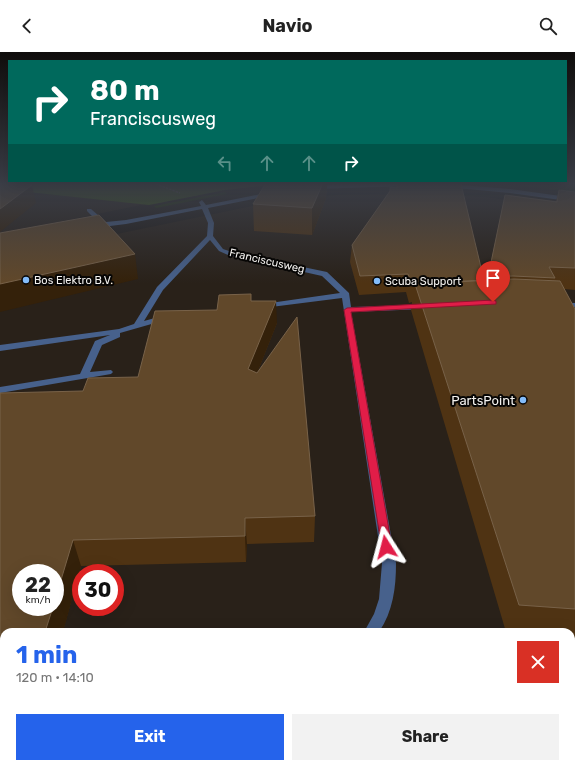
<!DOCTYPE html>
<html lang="en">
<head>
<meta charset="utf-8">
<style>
  :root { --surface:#fff; --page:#f2f2f2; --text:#222; --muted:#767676; --accent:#2563eb }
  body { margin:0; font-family:Rubik,sans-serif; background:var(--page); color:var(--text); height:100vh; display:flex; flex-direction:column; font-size:15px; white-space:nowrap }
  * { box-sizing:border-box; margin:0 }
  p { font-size:13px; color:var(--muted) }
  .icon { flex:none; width:22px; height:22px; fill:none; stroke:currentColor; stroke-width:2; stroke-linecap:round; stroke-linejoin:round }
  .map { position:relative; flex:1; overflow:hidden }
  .drawer { position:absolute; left:0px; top:576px; width:575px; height:140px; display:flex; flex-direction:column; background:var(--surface); border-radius:12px 12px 0 0; box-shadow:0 4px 16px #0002 }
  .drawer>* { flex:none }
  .hud { position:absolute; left:8px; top:8px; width:559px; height:122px; border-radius:0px; box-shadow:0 4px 16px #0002; background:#00695c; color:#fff; overflow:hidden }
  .speed { position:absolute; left:12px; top:512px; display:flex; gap:8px; font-size:20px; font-weight:700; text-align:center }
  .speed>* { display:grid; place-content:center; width:52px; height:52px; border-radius:50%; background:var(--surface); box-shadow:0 4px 16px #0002; line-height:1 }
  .speed small { font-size:10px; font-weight:400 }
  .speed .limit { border:6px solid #d22; background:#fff; color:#111 }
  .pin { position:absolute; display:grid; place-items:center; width:34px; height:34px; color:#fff; margin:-41px -17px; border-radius:50% 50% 50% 0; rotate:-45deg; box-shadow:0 0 4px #0007 }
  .pin .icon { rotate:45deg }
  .me { position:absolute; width:44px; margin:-22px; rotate:351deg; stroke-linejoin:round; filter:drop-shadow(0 0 3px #0008) }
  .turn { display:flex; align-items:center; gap:14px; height:84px; padding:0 16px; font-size:18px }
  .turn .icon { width:52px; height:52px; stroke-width:2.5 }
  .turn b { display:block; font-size:28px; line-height:34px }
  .lanes { display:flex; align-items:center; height:38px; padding:0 16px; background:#0003; justify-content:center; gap:20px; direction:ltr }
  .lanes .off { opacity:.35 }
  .round { display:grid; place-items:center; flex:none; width:42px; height:42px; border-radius:0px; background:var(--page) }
  .summary { display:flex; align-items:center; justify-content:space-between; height:68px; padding:0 16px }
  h1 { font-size:24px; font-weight:700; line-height:30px; color:var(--accent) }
  .primary-button { display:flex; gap:8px; margin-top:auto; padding:8px 16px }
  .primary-button a { flex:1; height:46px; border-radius:0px; background:var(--accent); color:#fff; font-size:16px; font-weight:700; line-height:46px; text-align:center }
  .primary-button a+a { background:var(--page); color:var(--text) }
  header { display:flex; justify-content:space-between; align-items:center; height:52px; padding:0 16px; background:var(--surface); font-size:18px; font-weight:700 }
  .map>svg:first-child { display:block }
  .built { fill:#292119; fill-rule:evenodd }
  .green { fill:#1e3108 }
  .forest { fill:#395a0d }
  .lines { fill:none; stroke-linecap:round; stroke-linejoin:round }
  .path { stroke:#6a6764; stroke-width:1.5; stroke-dasharray:2.5 1; stroke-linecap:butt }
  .minor { fill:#47618c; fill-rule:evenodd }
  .wall { fill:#4f3313 }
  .shaded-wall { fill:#34210a }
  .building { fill:#61482a; stroke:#786249 }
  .route { fill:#e11d48; stroke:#92132f }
  .poi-dot { fill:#83bcfa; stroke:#070605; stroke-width:1.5 }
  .labels { text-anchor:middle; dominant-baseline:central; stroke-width:4; stroke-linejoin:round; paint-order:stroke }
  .far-street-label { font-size:11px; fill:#f4f2ef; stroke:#070605 }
  .far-poi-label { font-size:11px; fill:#f4f2ef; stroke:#070605; text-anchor:start }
  .poi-label { font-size:13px; fill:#f4f2ef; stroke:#070605; text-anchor:end }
</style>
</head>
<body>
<header><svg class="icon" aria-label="back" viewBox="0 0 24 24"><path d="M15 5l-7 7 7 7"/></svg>Navio<svg class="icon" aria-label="search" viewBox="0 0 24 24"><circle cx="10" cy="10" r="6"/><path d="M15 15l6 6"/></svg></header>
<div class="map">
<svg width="575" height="716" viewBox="0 0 575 716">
  <rect width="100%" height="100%" fill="#1e1a17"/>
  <path class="built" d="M 0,137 L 146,152 L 0,182 Z
    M 405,141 L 486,145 L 575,158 L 575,716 L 0,716 L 0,206 L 267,151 L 336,143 ZM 21,521 L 55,521 L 55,555 L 21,555 ZM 81,521 L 115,521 L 115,555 L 81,555 ZM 4,580 L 571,580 L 571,712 L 4,712 Z"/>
  <path class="green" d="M 503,131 L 575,131 L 575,141 Z
    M 225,140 L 227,142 L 156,156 L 154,154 Z"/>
  <path class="forest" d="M 0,131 L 287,131 L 225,138 L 149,153 L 0,137 Z"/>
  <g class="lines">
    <path class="path" d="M 150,131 L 156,131
      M 156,132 L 180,141"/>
    <path class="minor" d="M 387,131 L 411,132 L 408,134 L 314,137 L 311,135 L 314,133 Z
      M 448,132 L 510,137 L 575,146 L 575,150 L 510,141 L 446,135 L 445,134 Z
      M 271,140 L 274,142 L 273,143 L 208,156 L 214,171 L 213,184 L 223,197 L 232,200 L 327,220 L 349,241 L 351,255 L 425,253 L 429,255 L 425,257 L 351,260 L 396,511 C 396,536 393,559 379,580 L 364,580 L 374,562 L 379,547 L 382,511 L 342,246 L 263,256 L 259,254 L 263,252 L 340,241 L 322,224 L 228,203 L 219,199 L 210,188 L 163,238 L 144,269 L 166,263 L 170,265 L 169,267 L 120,281 L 120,285 L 102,293 L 90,320 L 111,318 L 113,320 L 111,322 L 0,341 L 0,335 L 80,322 L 95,289 L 110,283 L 0,299 L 0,293 L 119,277 L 134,272 L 157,235 L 207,184 L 208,171 L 202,157 L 126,172 L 94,176 L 91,174 L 92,173 L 99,171 L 87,159 L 87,157 L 91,157 L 106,170 L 126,168 L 201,154 L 199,150 L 202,148 L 206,153 Z
      M 556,250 L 575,251 L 575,255 L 556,254 Z
      M 571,669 L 575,669 L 575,685 L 571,685 Z
      M 143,712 L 164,712 L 162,716 L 141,716 Z"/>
  </g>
  <path class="wall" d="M 266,131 L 327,131 L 326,146 L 312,183 L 254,179 L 253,152 Z
    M 396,131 L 409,132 L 409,131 L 444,131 L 484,228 L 487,228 L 505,143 L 556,149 L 559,138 L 575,140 L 575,238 L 564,237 L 575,257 L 575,590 L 571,589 L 571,580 L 506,580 L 411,258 L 412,250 L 409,251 L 406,240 L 359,243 L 350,210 L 352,193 L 390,139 L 390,135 L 396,136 Z
    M 251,249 L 277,271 L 257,321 L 315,464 L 314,490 L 247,492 L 246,510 L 81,514 L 25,716 L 0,716 L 83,339 L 138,325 L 217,258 Z"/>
  <path class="shaded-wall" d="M 323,131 L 327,131 L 326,146 L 312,183 L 312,156 Z
    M 32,133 L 36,151 L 0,180 L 0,157 Z
    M 135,202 L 138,227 L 0,260 L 0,232 Z
    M 276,249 L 277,271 L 249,341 L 248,317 Z
    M 245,466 L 247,492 L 246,510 L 245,484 Z
    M 73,488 L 81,514 L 63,580 L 45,580 L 53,555 L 55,555 L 55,548 Z
    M 6,712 L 26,712 L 25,716 L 5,716 Z"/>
  <path class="building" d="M 0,131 L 16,131 L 32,133 L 0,157 Z
    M 266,131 L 323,131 L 312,156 L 253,152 Z
    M 396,131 L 409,132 L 409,131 L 461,132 L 484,228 L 412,232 L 408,222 L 360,224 L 352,193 L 390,139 L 390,135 L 397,136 Z
    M 559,138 L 575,140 L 575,216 L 549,215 L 555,226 L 513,224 L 488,225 L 505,143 L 557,150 Z
    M 99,163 L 135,202 L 0,232 L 0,181 Z
    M 514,227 L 560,229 L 575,257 L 575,557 L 519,553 L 415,232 Z
    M 251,242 L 251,249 L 276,249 L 248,317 L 257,321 L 297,265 L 315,464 L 245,466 L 245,484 L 73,488 L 55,548 L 55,521 L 21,521 L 21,555 L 53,555 L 45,580 L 4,580 L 4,712 L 6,712 L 5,716 L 0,716 L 0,341 L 83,339 L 88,326 L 138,325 L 155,259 L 217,258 L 219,243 Z"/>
  <linearGradient id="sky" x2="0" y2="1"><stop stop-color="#100e0d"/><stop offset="0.57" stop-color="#3b3e47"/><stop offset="1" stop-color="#3b3e47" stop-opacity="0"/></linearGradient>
  <rect width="575" height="231" fill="url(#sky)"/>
  <path class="route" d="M 493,248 L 496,249 L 496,252 L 351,260 L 392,495 L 390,498 L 382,498 L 344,258 L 347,256 Z"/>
  <g class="poi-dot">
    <circle cx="26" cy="228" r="4"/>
    <circle cx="377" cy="229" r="4"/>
    <circle cx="523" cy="348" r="4"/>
  </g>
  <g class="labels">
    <g class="far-street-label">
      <text transform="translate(267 209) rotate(13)">Franciscusweg</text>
    </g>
    <g class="far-poi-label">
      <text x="34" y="228">Bos Elektro B.V.</text>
      <text x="385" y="229">Scuba Support</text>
    </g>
    <g class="poi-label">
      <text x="515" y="348">PartsPoint</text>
    </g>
  </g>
</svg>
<div class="speed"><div>22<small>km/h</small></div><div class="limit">30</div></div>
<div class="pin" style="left:493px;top:250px;background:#d93025"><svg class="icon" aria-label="arrive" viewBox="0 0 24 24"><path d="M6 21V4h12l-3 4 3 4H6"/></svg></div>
<svg class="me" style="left:386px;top:495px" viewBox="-20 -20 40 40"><path d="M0-17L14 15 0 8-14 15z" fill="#e11d48" stroke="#fff" stroke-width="4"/></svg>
<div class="hud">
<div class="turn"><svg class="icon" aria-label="right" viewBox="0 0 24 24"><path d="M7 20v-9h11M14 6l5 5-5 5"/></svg><div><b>80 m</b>Franciscusweg</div></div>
<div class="lanes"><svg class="icon off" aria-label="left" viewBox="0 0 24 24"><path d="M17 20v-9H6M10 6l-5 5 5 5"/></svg><svg class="icon off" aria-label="ahead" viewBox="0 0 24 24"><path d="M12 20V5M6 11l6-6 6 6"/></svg><svg class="icon off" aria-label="ahead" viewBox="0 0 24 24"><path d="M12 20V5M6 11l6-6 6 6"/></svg><svg class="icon" aria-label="right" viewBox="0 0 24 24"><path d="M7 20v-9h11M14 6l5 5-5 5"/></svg></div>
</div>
<section class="drawer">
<div class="summary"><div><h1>1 min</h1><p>120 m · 14:10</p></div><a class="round" style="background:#d93025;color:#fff"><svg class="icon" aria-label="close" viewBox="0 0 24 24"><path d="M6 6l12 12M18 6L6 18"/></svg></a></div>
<div class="primary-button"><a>Exit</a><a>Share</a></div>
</section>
</div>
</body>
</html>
